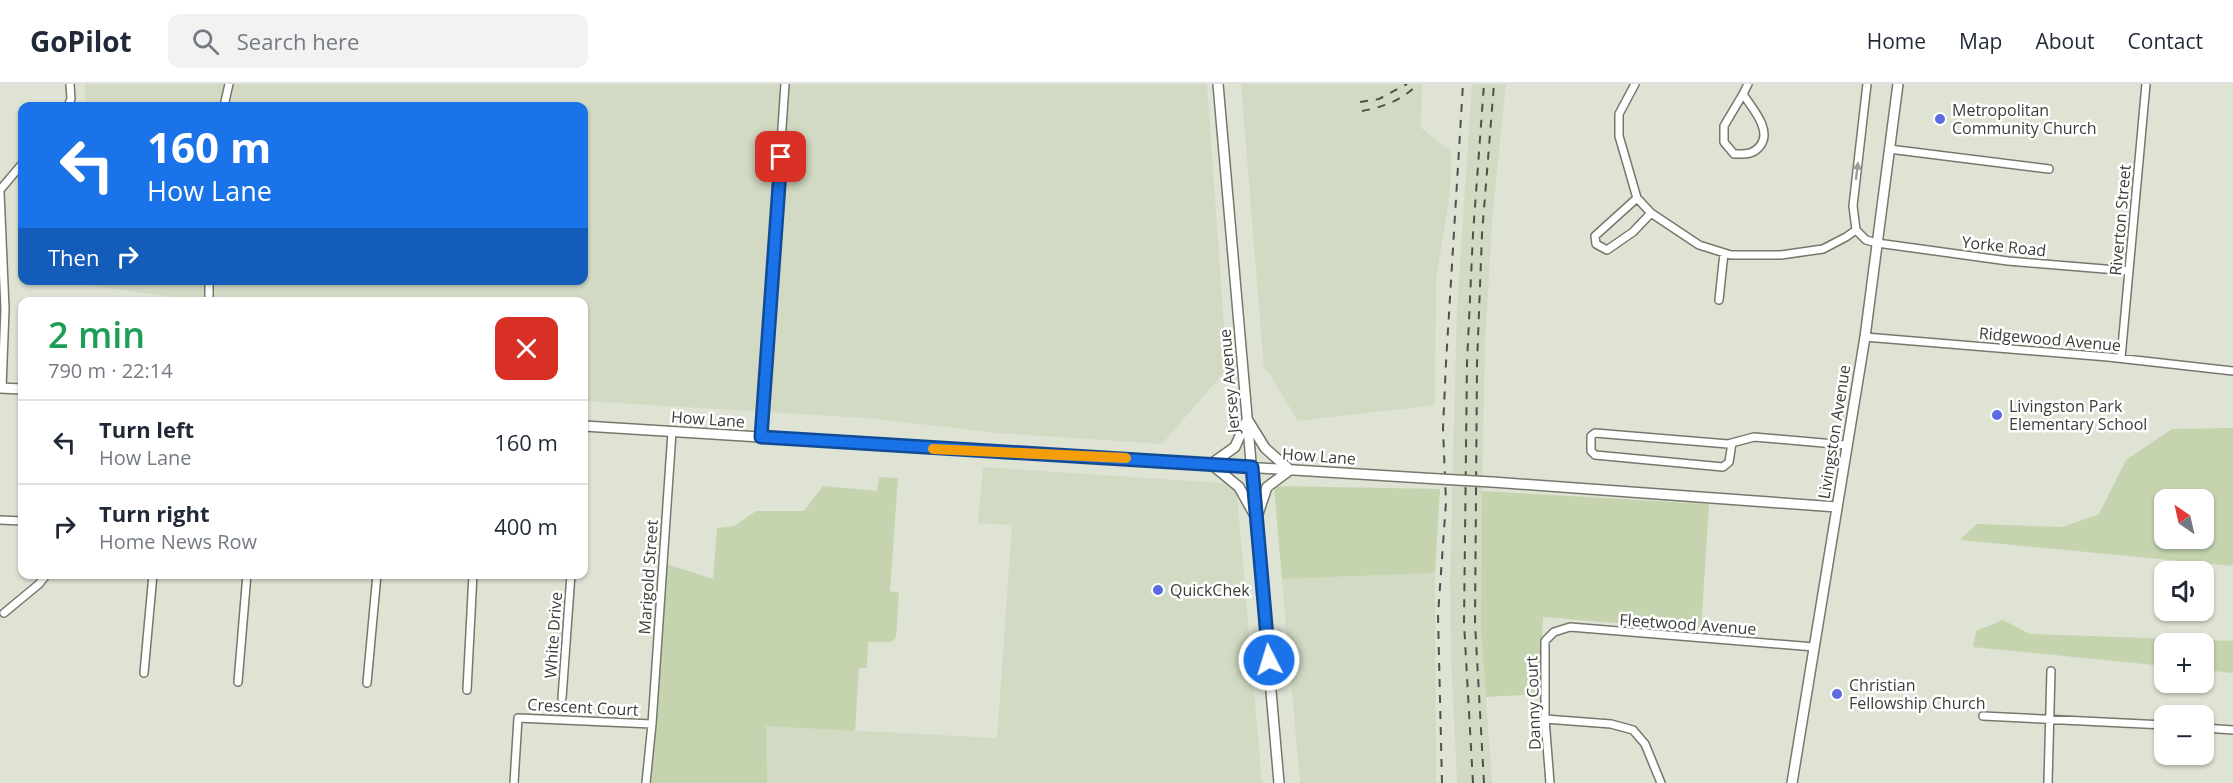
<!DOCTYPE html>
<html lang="en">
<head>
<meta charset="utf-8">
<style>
  :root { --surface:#fff; --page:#f2f2f3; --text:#1f2937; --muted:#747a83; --line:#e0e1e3 }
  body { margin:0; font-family:"Open Sans",sans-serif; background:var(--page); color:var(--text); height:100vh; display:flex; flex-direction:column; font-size:22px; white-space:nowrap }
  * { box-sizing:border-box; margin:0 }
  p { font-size:20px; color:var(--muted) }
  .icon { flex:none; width:33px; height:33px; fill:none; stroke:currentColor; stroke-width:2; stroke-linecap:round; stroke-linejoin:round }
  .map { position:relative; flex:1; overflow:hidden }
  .drawer { position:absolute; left:18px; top:213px; width:570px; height:282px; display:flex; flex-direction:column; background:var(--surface); border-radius:12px; box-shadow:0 2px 4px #0004 }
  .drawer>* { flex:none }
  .hud { position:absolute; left:18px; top:18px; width:570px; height:183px; border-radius:12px; box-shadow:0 2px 4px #0004; background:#1a73e8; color:#fff; overflow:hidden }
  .needle { width:39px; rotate:326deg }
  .controls { position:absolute; left:2154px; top:405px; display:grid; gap:12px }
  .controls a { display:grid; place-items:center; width:60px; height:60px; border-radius:12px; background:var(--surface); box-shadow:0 2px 4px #0004; font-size:30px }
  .pin { position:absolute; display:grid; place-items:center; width:51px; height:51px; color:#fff; margin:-26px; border-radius:12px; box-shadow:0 3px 9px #0006 }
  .me { position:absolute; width:66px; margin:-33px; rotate:355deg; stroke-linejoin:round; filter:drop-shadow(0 0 4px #0008) }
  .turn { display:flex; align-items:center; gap:21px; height:126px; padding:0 30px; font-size:27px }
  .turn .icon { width:78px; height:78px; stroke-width:2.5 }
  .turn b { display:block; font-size:42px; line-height:51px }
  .then { display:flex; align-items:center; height:57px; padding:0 30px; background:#0003; gap:12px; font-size:22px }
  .round { display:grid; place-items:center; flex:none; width:63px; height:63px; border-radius:12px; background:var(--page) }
  .summary { display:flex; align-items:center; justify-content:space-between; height:102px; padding:0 30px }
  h1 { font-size:36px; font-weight:600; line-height:45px; color:#1e9e55 }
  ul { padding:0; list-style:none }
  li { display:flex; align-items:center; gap:18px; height:84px; padding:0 30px; border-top:2px solid var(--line) }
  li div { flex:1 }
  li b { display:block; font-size:22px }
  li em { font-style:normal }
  header { display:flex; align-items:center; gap:36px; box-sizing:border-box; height:84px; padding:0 30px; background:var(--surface); border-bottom:2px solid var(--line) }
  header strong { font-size:28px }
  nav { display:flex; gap:33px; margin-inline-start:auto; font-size:21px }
  .search { width:420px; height:54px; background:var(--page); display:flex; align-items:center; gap:15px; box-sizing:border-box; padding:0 21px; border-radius:12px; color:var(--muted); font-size:22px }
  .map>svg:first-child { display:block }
  .built { fill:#d2dac4 }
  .green { fill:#c5d3ae; fill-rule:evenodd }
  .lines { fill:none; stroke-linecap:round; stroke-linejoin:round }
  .street-casing { stroke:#74796c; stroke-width:10 }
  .secondary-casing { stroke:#74796c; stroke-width:12 }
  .street { stroke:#fff; stroke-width:7 }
  .secondary { stroke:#fff; stroke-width:9 }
  .rail { stroke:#4e514a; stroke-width:2; stroke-dasharray:8 8; stroke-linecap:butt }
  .secondary-bridge-casing { stroke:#74796c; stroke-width:12; stroke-linecap:butt }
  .secondary-bridge { stroke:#fff; stroke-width:9 }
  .oneway { fill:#9d9e9c }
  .route-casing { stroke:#114b97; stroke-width:15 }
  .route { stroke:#1a73e8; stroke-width:10 }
  .slow { stroke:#f59e0b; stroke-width:10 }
  .poi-dot { fill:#5b6be2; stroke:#fff; stroke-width:2 }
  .labels { text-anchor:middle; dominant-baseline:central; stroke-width:5; stroke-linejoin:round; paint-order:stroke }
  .poi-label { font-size:16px; fill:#3b3e38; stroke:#fff; text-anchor:start }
  .street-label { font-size:16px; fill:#3b3e38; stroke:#fff }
</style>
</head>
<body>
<header>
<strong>GoPilot</strong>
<div class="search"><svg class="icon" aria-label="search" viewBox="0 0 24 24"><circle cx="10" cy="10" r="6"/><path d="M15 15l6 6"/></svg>Search here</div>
<nav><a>Home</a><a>Map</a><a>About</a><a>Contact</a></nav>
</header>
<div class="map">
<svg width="2233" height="699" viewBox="0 0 2233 699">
  <rect width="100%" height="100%" fill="#dee3d4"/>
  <path class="built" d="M 85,0 L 1207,0 L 1227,285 L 1162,360 L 999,349 L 866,334 L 584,317 L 584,218 L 208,218 L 94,202 L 94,196 L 584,196 L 584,22 L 86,22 Z
    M 1241,0 L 1422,0 L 1421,44 L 1451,67 L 1451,91 L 1448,122 L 1436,195 L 1435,321 L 1298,337 L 1267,286 L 1264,285 Z
    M 1472,0 L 1506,0 L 1492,138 L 1485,260 L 1482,407 L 1481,547 L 1492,699 L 1457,699 L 1451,571 L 1450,496 L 1457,225 Z
    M 983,383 L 1236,400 L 1262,699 L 767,699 L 766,642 L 997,654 L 1012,441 L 978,439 Z
    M 1435,489 L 1436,699 L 1300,699 L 1282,495 Z"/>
  <path class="green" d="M 2233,344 L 2233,482 L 1960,456 L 1977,440 L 2063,443 L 2099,430 L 2126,376 L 2172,345 ZM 2164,416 L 2204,416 L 2204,454 L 2164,454 Z
    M 879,393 L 898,394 L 890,507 L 899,509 L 896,554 L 891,558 L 868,558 L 867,584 L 859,584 L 855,647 L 766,642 L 767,699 L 646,699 L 666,480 L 713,495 L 717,444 L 734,442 L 756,427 L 804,427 L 823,402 L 877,407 Z
    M 1274,402 L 1440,405 L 1435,489 L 1282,495 Z
    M 1482,407 L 1709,420 L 1701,546 L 1543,533 L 1539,610 L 1486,613 L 1481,547 Z
    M 2003,536 L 2030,550 L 2233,557 L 2233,589 L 2204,586 L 2204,560 L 2164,560 L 2164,582 L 1973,563 L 1976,547 Z"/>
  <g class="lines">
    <defs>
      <path id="street" d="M 1635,0 L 1619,30 L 1619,52 L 1637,114 L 1651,129 L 1699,161 L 1731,171 L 1781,171 L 1823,165 L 1846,153 L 1856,146
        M 1743,10 C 1751,23 1773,46 1760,62 C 1753,71 1745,70 1734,70 L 1724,58 L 1724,42 Z
        M 1743,10 L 1748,0
        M 68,22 L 71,15 L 70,0
        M 224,22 L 229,0
        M 1889,65 L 2049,85
        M 0,106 L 22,80
        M 0,108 L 5,225 L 2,304
        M 1637,114 L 1595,152 L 1596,160 L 1607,166 L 1633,148 L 1651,129
        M 1856,146 L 1866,156 L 1877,159 L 2008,177 L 2129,187
        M 1856,146 L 1853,122 L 1867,0
        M 1719,216 L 1724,169
        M 209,218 L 209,196
        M 1865,253 L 2108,273 L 2233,287
        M 2121,274 L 2146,0
        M 761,353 L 785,0
        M 1732,359 L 1729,378 L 1723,383 L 1595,371 L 1591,367 L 1591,352 L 1595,349 L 1728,360 L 1754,353 L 1846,361
        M 0,436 L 22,437
        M 4,529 L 39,500 L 47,490
        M 144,589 L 153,490
        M 238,598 L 247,490
        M 367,599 L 377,490
        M 467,606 L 473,490
        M 562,614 L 571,490
        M 1983,632 L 2164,641
        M 1545,635 L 1611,640 L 1633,646 L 1645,660 L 1661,699
        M 2204,644 L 2233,646
        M 514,699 L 518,634 L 652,640
        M 646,699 L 652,640 L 672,348
        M 1550,699 L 1545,635 L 1545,557 L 1554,548 L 1570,543 L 1814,563
        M 2048,699 L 2051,587"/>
      <path id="secondary" d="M 1218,0 L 1279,699
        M 0,304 L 22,305
        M 1249,338 L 1265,364 L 1290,386
        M 584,342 L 1439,395
        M 1211,380 L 1239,403 L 1254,430
        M 1211,380 L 1235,363 L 1246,338
        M 1492,398 L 1837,423
        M 1258,430 L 1267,403 L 1290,386
        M 1792,699 L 1865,253 L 1898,0"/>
    </defs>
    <use href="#street" class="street-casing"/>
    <use href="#secondary" class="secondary-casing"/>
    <use href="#street" class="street"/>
    <use href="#secondary" class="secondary"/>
    <path class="rail" d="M 1360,18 L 1379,15 L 1407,0
      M 1362,27 C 1384,23 1402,16 1418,0
      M 1442,699 L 1438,531 L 1446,418 L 1443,344 L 1446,279 L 1463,0
      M 1473,699 L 1464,539 L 1467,279 L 1473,150 L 1484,0
      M 1484,699 L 1475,539 L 1477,280 L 1482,150 L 1494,0"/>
    <defs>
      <path id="secondary-bridge" d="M 1439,395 L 1492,398"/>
    </defs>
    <use href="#secondary-bridge" class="secondary-bridge-casing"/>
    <use href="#secondary-bridge" class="secondary-bridge"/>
  </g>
  <defs><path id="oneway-solid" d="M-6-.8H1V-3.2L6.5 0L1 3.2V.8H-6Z" transform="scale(1.5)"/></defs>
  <use class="oneway" href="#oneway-solid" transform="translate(1857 87) rotate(-83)"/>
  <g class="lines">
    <defs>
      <path id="route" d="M 781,73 L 761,353 L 1252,383 L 1269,576"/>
    </defs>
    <use href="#route" class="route-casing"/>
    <use href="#route" class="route"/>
    <path class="slow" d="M 933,365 L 1126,374"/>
  </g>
  <g class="poi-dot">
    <circle cx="1940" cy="35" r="6"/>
    <circle cx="1997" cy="331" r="6"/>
    <circle cx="1158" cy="506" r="6"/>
    <circle cx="1837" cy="610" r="6"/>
  </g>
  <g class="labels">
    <g class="poi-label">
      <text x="1952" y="26">Metropolitan<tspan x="1952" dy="18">Community Church</tspan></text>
      <text x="2009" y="322">Livingston Park<tspan x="2009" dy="18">Elementary School</tspan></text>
      <text x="1170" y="506">QuickChek</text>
      <text x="1849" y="601">Christian<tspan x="1849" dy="18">Fellowship Church</tspan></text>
    </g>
    <g class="street-label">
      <text transform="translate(2120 136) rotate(-85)">Riverton Street</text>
      <text transform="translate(2004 162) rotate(6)">Yorke Road</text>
      <text transform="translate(2050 255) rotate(5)">Ridgewood Avenue</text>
      <text transform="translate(1229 297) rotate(-95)">Jersey Avenue</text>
      <text transform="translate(708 335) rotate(4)">How Lane</text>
      <text transform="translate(1834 348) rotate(-81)">Livingston Avenue</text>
      <text transform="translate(1319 372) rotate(4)">How Lane</text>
      <text transform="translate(648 493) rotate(-86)">Marigold Street</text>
      <text transform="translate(1688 540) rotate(4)">Fleetwood Avenue</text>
      <text transform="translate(553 551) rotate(-86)">White Drive</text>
      <text transform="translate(1533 619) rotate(-92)">Danny Court</text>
      <text transform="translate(583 623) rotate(3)">Crescent Court</text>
    </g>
  </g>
</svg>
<div class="controls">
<a><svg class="needle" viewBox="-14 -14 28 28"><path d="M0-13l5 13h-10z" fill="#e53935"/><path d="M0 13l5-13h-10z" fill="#747a83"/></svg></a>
<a><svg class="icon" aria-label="sound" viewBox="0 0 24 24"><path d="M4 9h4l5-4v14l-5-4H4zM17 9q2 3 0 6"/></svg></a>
<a>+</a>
<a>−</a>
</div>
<div class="pin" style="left:781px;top:73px;background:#d93025"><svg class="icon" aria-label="arrive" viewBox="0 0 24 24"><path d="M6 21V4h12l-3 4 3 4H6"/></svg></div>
<svg class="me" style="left:1269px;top:576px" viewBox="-20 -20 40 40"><circle r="17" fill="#1a73e8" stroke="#fff" stroke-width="3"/><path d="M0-11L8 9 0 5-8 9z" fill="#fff"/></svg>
<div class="hud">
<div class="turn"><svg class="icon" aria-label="left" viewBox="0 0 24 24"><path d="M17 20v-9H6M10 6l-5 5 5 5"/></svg><div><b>160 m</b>How Lane</div></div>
<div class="then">Then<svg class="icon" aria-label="right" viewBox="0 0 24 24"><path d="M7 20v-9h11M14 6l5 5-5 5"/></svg></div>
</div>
<section class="drawer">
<div class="summary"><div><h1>2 min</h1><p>790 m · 22:14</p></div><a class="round" style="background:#d93025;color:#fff"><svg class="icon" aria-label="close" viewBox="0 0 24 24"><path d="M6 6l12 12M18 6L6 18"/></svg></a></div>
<ul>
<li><svg class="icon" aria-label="left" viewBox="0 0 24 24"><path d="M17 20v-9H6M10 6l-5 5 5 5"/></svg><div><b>Turn left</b><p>How Lane</p></div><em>160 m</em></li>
<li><svg class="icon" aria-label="right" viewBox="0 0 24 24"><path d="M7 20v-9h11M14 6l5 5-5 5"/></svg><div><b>Turn right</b><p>Home News Row</p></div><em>400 m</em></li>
</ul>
</section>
</div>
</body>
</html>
